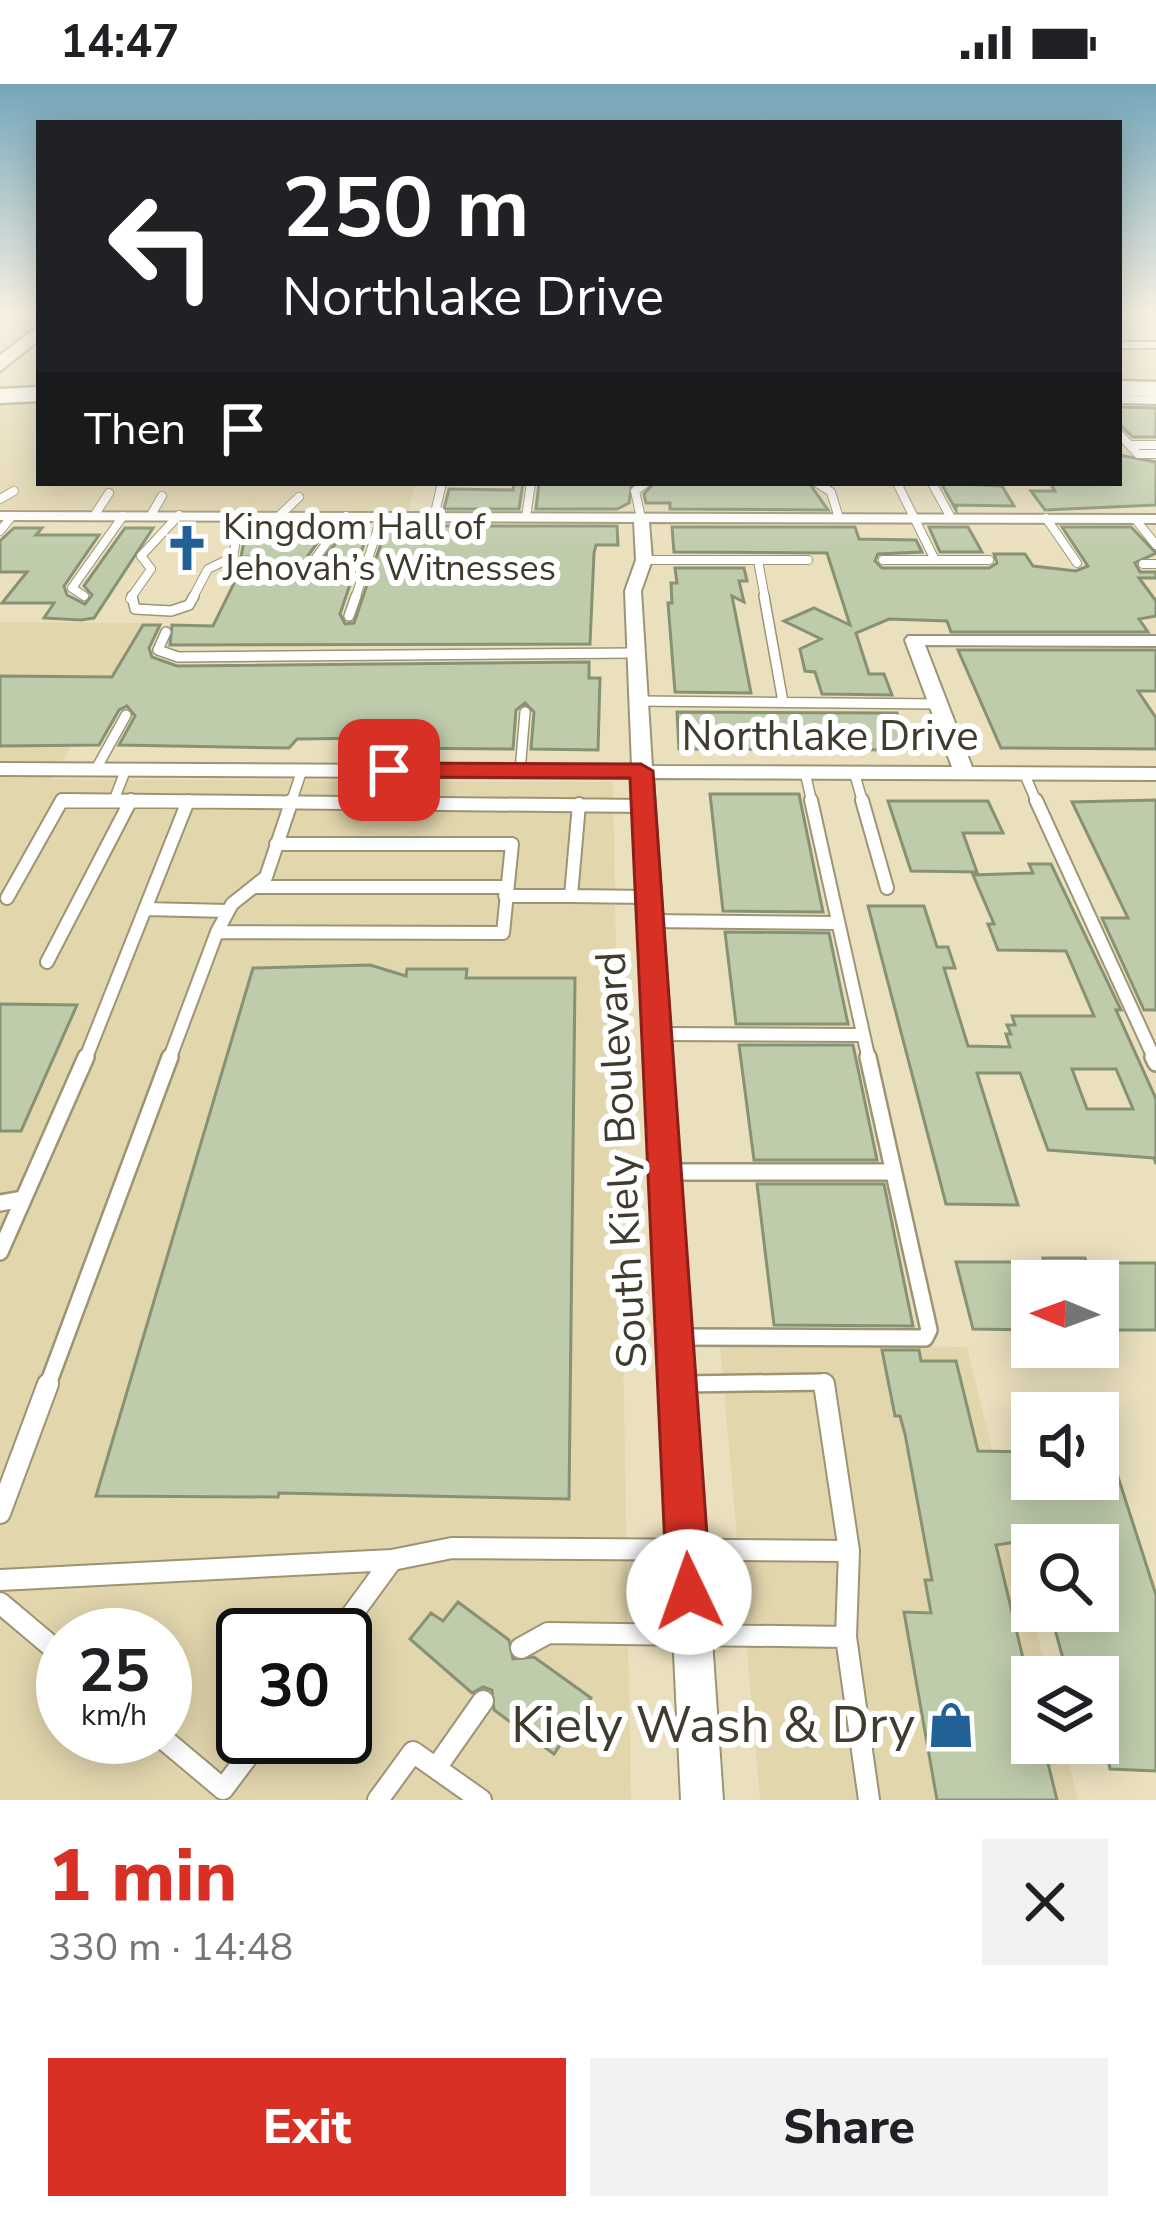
<!DOCTYPE html>
<html lang="en">
<head>
<meta charset="utf-8">
<style>
  :root { --surface:#fff; --page:#f2f2f2; --text:#202124; --muted:#757577; --accent:#d93025 }
  body { margin:0; font-family:"Nunito Sans",sans-serif; background:var(--page); color:var(--text); height:100vh; display:flex; flex-direction:column; font-size:45px; white-space:nowrap }
  * { box-sizing:border-box; margin:0 }
  p { font-size:39px; color:var(--muted) }
  .icon { flex:none; width:66px; height:66px; fill:none; stroke:currentColor; stroke-width:2; stroke-linecap:round; stroke-linejoin:round }
  .map { position:relative; height:1716px; overflow:hidden }
  .side { display:flex; flex-direction:column; background:var(--surface); flex:1 }
  .side>* { flex:none }
  .top-card { position:absolute; left:36px; top:36px; width:1086px; height:366px; border-radius:0px; box-shadow:0 6px 30px #0003; background:#202124; color:#fff; overflow:hidden }
  .needle { width:78px; rotate:271deg }
  .fabs { position:absolute; left:1011px; top:1176px; display:grid; gap:24px }
  .fabs a { display:grid; place-items:center; width:108px; height:108px; border-radius:0px; background:var(--surface); box-shadow:0 6px 30px #0003; font-size:60px }
  .speed { position:absolute; left:36px; top:1524px; display:flex; gap:24px; font-size:60px; font-weight:700; text-align:center }
  .speed>* { display:grid; place-content:center; width:156px; height:156px; border-radius:50%; background:var(--surface); box-shadow:0 6px 30px #0003; line-height:1 }
  .speed small { font-size:30px; font-weight:400 }
  .speed .limit { border:6px solid #111; border-radius:18px; background:#fff; color:#111 }
  .pin { position:absolute; display:grid; place-items:center; width:102px; height:102px; color:#fff; margin:-51px; border-radius:24px; box-shadow:0 6px 18px #0006 }
  .me { position:absolute; width:132px; margin:-66px; rotate:357deg; stroke-linejoin:round; filter:drop-shadow(0 0 9px #0008) }
  .turn { display:flex; align-items:center; gap:42px; height:252px; padding:0 48px; font-size:54px }
  .turn .icon { width:156px; height:156px; stroke-width:2.5 }
  .turn b { display:block; font-size:84px; line-height:102px }
  .then { display:flex; align-items:center; height:114px; padding:0 48px; background:#0003; gap:24px; font-size:45px }
  .round { display:grid; place-items:center; flex:none; width:126px; height:126px; border-radius:0px; background:var(--page) }
  .overview { display:flex; align-items:center; justify-content:space-between; height:204px; padding:0 48px }
  h1 { font-size:72px; font-weight:800; line-height:90px; color:var(--accent) }
  .primary-button { display:flex; gap:24px; margin-top:auto; padding:24px 48px }
  .primary-button a { flex:1; height:138px; border-radius:0px; background:var(--accent); color:#fff; font-size:48px; font-weight:800; line-height:138px; text-align:center }
  .primary-button a+a { background:var(--page); color:var(--text) }
  .status { display:flex; justify-content:space-between; align-items:center; height:84px; padding:0 60px; background:var(--surface); direction:ltr }
  .status svg { height:33px; fill:currentColor }
  .map>svg:first-child { display:block }
  .built { fill:#e2d6ad; fill-rule:evenodd }
  .building { fill:#bfccac; stroke:#869273; stroke-width:3; fill-rule:evenodd }
  .lines { fill:none; stroke-linecap:round; stroke-linejoin:round }
  .lane-far5-casing { stroke:#9d9474; stroke-width:8 }
  .lane-far4-casing { stroke:#9d9474; stroke-width:10 }
  .lane-far3-casing { stroke:#9d9474; stroke-width:12 }
  .lane-far2-casing { stroke:#9d9474; stroke-width:16 }
  .lane-far1-casing { stroke:#9d9474; stroke-width:20 }
  .lane-casing { stroke:#9d9474; stroke-width:24 }
  .street-casing { stroke:#9d9474; stroke-width:4 }
  .primary-casing { stroke:#9d9474; stroke-width:5 }
  .highway-casing { stroke:#9d9474; stroke-width:5 }
  .lane-far5 { stroke:#fff; stroke-width:6 }
  .lane-far4 { stroke:#fff; stroke-width:8 }
  .lane-far3 { stroke:#fff; stroke-width:9 }
  .lane-far2 { stroke:#fff; stroke-width:12 }
  .lane-far1 { stroke:#fff; stroke-width:15 }
  .lane { stroke:#fff; stroke-width:20 }
  .street { fill:#fff; fill-rule:evenodd }
  .primary { fill:#fff; fill-rule:evenodd }
  .highway { fill:#fff; fill-rule:evenodd }
  .route { fill:#d93025; stroke:#8d1f18; stroke-width:3 }
  .labels { text-anchor:middle; dominant-baseline:central; stroke-width:12; stroke-linejoin:round; paint-order:stroke }
  .far-poi-label { font-size:36px; fill:#3f3b2d; stroke:#fff; text-anchor:start }
  .street-label { font-size:42px; fill:#3f3b2d; stroke:#fff }
  .near-poi-label { font-size:51px; fill:#3f3b2d; stroke:#fff; text-anchor:end }
</style>
</head>
<body>
<div class="status"><b>14:47</b><svg viewBox="0 0 49 12"><path d="M0 12V9h3v3zM5 12V6h3v6zM10 12V3h3v9zM15 12V0h3v12zM26 1h20v11H26zM47 4h2v5h-2z"/></svg></div>
<div class="map">
<svg width="1156" height="1716" viewBox="0 0 1156 1716">
  <rect width="100%" height="100%" fill="#eae0be"/>
  <path class="built" d="M 0,312 L 39,312 L 39,399 L 416,399 L 408,427 L 0,425 Z
    M 0,538 L 142,539 L 52,695 L 613,698 L 631,1716 L 0,1716 ZM 63,1551 L 165,1551 L 165,1653 L 63,1653 ZM 243,1551 L 345,1551 L 345,1653 L 243,1653 Z
    M 720,1261 L 967,1263 L 1048,1593 L 1032,1593 L 1032,1659 L 1064,1659 L 1078,1716 L 760,1716 Z"/>
  <path class="building" d="M 1119,323 L 1156,324 L 1156,353 L 1133,353 L 1119,340 Z
    M 1119,371 L 1156,378 L 1156,421 L 1045,426 L 1031,407 L 1055,407 L 1050,399 L 1119,400 Z
    M 514,399 L 523,399 L 519,425 L 444,425 L 449,405 L 513,406 Z
    M 539,399 L 632,399 L 629,419 L 617,425 L 536,425 Z
    M 654,399 L 809,399 L 828,426 L 670,425 L 670,419 L 646,419 L 644,410 Z
    M 941,399 L 1002,402 L 1014,422 L 956,421 L 956,426 Z
    M 406,442 L 617,442 L 618,461 L 596,461 L 594,469 L 590,560 L 170,561 L 172,541 L 213,542 L 247,473 L 241,473 L 245,452 L 264,448 L 325,448 L 302,480 L 310,490 L 345,448 L 369,445 L 340,530 L 345,540 L 354,539 L 386,445 Z
    M 672,443 L 855,443 L 859,455 L 916,456 L 922,468 L 878,470 L 875,477 L 882,484 L 989,484 L 997,479 L 994,470 L 1025,470 L 1033,482 L 1076,487 L 1088,482 L 1062,443 L 1131,443 L 1156,469 L 1135,479 L 1140,488 L 1156,488 L 1156,494 L 1139,494 L 1156,517 L 1156,532 L 1139,535 L 1148,548 L 951,548 L 947,537 L 889,535 L 856,549 L 869,590 L 884,590 L 892,611 L 822,610 L 815,588 L 805,587 L 800,565 L 821,555 L 784,537 L 814,524 L 850,541 L 827,469 L 674,468 Z
    M 929,443 L 968,443 L 982,468 L 940,468 Z
    M 14,444 L 42,444 L 36,451 L 99,451 L 64,502 L 67,511 L 85,520 L 92,511 L 84,502 L 125,444 L 153,444 L 94,534 L 81,536 L 44,534 L 54,519 L 2,519 L 27,488 L 0,488 L 0,457 Z
    M 675,484 L 744,484 L 747,497 L 739,497 L 744,518 L 732,512 L 751,609 L 675,608 L 668,519 L 672,519 L 671,499 L 677,499 Z
    M 143,541 L 160,541 L 149,564 L 152,573 L 177,582 L 589,578 L 589,594 L 600,594 L 598,666 L 531,665 L 534,628 L 525,619 L 516,626 L 513,665 L 376,664 L 378,654 L 297,655 L 289,664 L 119,661 L 135,632 L 127,622 L 119,626 L 99,661 L 0,662 L 0,592 L 112,593 Z
    M 958,566 L 1156,566 L 1156,607 L 1138,607 L 1156,634 L 1156,665 L 1001,664 Z
    M 677,628 L 897,629 L 912,666 L 679,665 Z
    M 710,710 L 799,710 L 823,828 L 723,827 Z
    M 1156,716 L 1156,926 L 1144,926 L 1102,834 L 1128,834 L 1072,718 Z
    M 888,717 L 988,717 L 1003,749 L 963,749 L 977,788 L 911,787 Z
    M 1029,780 L 1051,780 L 1121,926 L 1116,926 L 1156,1015 L 1156,1080 L 1154,1074 L 1048,1066 L 1020,989 L 977,989 L 1018,1121 L 946,1120 L 868,822 L 924,822 L 937,863 L 948,863 L 955,884 L 944,884 L 968,962 L 1010,963 L 1006,950 L 1011,950 L 1007,941 L 1015,941 L 1012,932 L 1094,932 L 1066,867 L 998,866 L 988,840 L 994,840 L 973,791 L 1033,789 ZM 1072,985 L 1116,985 L 1133,1025 L 1087,1025 Z
    M 725,848 L 829,849 L 848,940 L 736,940 Z
    M 370,881 L 406,892 L 407,885 L 467,885 L 466,894 L 575,894 L 569,1415 L 279,1409 L 278,1413 L 96,1412 L 253,884 Z
    M 0,920 L 77,921 L 21,1047 L 0,1047 Z
    M 739,961 L 853,961 L 877,1076 L 754,1076 Z
    M 757,1100 L 884,1100 L 913,1242 L 774,1241 Z
    M 1043,1174 L 1085,1174 L 1093,1197 L 1050,1197 Z
    M 956,1178 L 1032,1178 L 1032,1246 L 973,1245 Z
    M 1098,1179 L 1156,1179 L 1156,1246 L 1105,1246 L 1098,1239 Z
    M 882,1266 L 919,1266 L 921,1277 L 956,1277 L 978,1367 L 1032,1368 L 1032,1395 L 1098,1395 L 1102,1343 L 1156,1511 L 1156,1687 L 1110,1685 L 1108,1675 L 1098,1675 L 1098,1593 L 1068,1593 L 1050,1527 L 1098,1527 L 1098,1461 L 1032,1461 L 1031,1456 L 996,1461 L 1032,1612 L 1032,1659 L 1043,1659 L 1057,1716 L 937,1716 L 904,1528 L 931,1529 L 925,1496 L 932,1496 L 905,1350 L 900,1332 L 895,1332 Z
    M 458,1518 L 509,1556 L 513,1575 L 534,1573 L 591,1614 L 554,1670 L 494,1626 L 492,1606 L 483,1603 L 472,1609 L 410,1555 L 431,1529 L 443,1537 Z"/>
  <g class="lines">
    <defs>
      <path id="lane-far5" d="M 0,230 L 39,231
        M 1119,349 L 1124,355"/>
      <path id="lane-far4" d="M 1121,352 L 1138,370 L 1156,370
        M 1130,361 L 1156,361
        M 817,399 L 831,408 L 839,434
        M 897,399 L 935,476
        M 932,399 L 951,434
        M 0,415 L 14,407
        M 151,431 L 162,412
        M 94,432 L 109,409
        M 279,432 L 299,413
        M 434,433 L 442,399
        M 526,433 L 531,399
        M 641,434 L 635,407 L 646,399
        M 1046,434 L 1077,479
        M 1136,436 L 1156,461
        M 0,447 L 12,432
        M 644,476 L 808,476
        M 758,476 L 765,515
        M 883,476 L 989,476
        M 1143,480 L 1156,480
        M 310,482 L 346,432
        M 84,512 L 72,504 L 123,432
        M 130,515 L 151,485 L 141,472 L 179,431
        M 192,515 L 208,485 L 233,473 L 240,432
        M 355,515 L 382,432"/>
      <path id="lane-far3" d="M 132,512 L 135,525 L 171,527 L 189,521 L 194,512
        M 764,512 L 783,618
        M 349,532 L 356,512
        M 166,548 L 158,566 L 178,573 L 635,569
        M 638,617 L 938,620
        M 96,685 L 126,631
        M 520,687 L 525,628
        M 805,688 L 812,719
        M 854,688 L 863,719
        M 1024,689 L 1037,719
        M 114,716 L 126,685
        M 61,719 L 317,719
        M 291,719 L 302,686"/>
      <path id="lane-far2" d="M 811,716 L 869,976
        M 862,716 L 887,804
        M 1036,716 L 1155,976
        M 579,720 L 571,812 L 649,813
        M 254,803 L 506,803
        M 505,812 L 571,812
        M 7,814 L 62,716 L 643,722
        M 145,825 L 228,827
        M 650,837 L 837,839
        M 217,848 L 503,849 L 512,760 L 276,760
        M 47,878 L 131,716
        M 659,950 L 862,951
        M 85,976 L 188,717
        M 169,976 L 217,848 L 232,820 L 266,793 L 292,716"/>
      <path id="lane-far1" d="M 1153,973 L 1156,979
        M 666,1088 L 892,1088
        M 0,1119 L 23,1115
        M 0,1168 L 86,973
        M 676,1253 L 925,1254 L 929,1246 L 868,973
        M 683,1300 L 824,1298 L 825,1303
        M 47,1303 L 170,973"/>
      <path id="lane" d="M 0,1429 L 48,1300
        M 0,1496 L 392,1476 L 452,1464 L 849,1467 L 824,1300
        M 0,1519 L 63,1572
        M 337,1551 L 392,1476
        M 846,1553 L 849,1467
        M 521,1564 L 548,1549 L 846,1553 L 869,1716
        M 161,1653 L 223,1705 L 262,1653
        M 436,1684 L 483,1617
        M 378,1716 L 413,1668 L 481,1716"/>
      <path id="street" d="M 1119,258 L 1156,258 L 1156,264 L 1119,264 Z
        M 1119,311 L 1156,312 L 1156,320 L 1119,319 Z
        M 0,428 L 1156,431 L 1156,439 L 649,438 L 652,476 L 641,507 L 652,682 L 952,683 L 905,556 L 908,552 L 1156,552 L 1156,562 L 925,561 L 972,683 L 1156,684 L 1156,696 L 653,694 L 723,1716 L 681,1716 L 632,694 L 0,691 L 0,679 L 632,682 L 625,507 L 636,476 L 634,438 L 0,436 Z"/>
      <path id="primary" d="M 39,242 L 39,256 L 0,287 L 0,271 Z"/>
      <path id="highway" d="M 1119,297 L 1156,298 L 1156,312 L 1119,311 Z
        M 39,303 L 39,317 L 0,319 L 0,305 Z"/>
    </defs>
    <use href="#lane-far5" class="lane-far5-casing"/>
    <use href="#lane-far4" class="lane-far4-casing"/>
    <use href="#lane-far3" class="lane-far3-casing"/>
    <use href="#lane-far2" class="lane-far2-casing"/>
    <use href="#lane-far1" class="lane-far1-casing"/>
    <use href="#lane" class="lane-casing"/>
    <use href="#street" class="street-casing"/>
    <use href="#primary" class="primary-casing"/>
    <use href="#highway" class="highway-casing"/>
    <use href="#lane-far5" class="lane-far5"/>
    <use href="#lane-far4" class="lane-far4"/>
    <use href="#lane-far3" class="lane-far3"/>
    <use href="#lane-far2" class="lane-far2"/>
    <use href="#lane-far1" class="lane-far1"/>
    <use href="#lane" class="lane"/>
    <use href="#street" class="street"/>
    <use href="#primary" class="primary"/>
    <use href="#highway" class="highway"/>
  </g>
  <linearGradient id="sky" x2="0" y2="1"><stop stop-color="#73a6ba"/><stop offset="0.49" stop-color="#f6f1e2"/><stop offset="1" stop-color="#f6f1e2" stop-opacity="0"/></linearGradient>
  <rect width="1156" height="467" fill="url(#sky)"/>
  <path class="route" d="M 641,680 L 653,687 L 711,1508 L 704,1523 L 689,1530 L 674,1523 L 667,1508 L 630,694 L 389,693 L 378,686 L 389,679 Z"/>
  <defs>
    <symbol id="church-bare" viewBox="-9 -9 18 18"><path d="M-1.2-6h2.4v3.5h3.3v2.4h-3.3V6h-2.4V-.1h-3.3v-2.4h3.3Z" fill="#226197" stroke="#fff" stroke-width="2.5" paint-order="stroke"/></symbol>
    <symbol id="shop-bare" viewBox="-9 -9 18 18"><path d="M-5-2.5h2.3a2.7 3.5 0 0 1 5.4 0H5L5.5 6h-11ZM-1.5-2.5h3a1.5 2.3 0 0 0-3 0Z" fill="#226197" stroke="#fff" stroke-width="2.5" paint-order="stroke"/></symbol>
  </defs>
  <g fill-rule="evenodd">
    <use href="#church-bare" x="154" y="431" width="66" height="66"/>
    <use href="#shop-bare" x="918" y="1608" width="66" height="66"/>
  </g>
  <g class="labels">
    <g class="far-poi-label">
      <text x="223" y="443">Kingdom Hall of<tspan x="223" dy="41">Jehovah’s Witnesses</tspan></text>
    </g>
    <g class="street-label">
      <text x="830" y="652">Northlake Drive</text>
      <text transform="translate(622 1076) rotate(-93)">South Kiely Boulevard</text>
    </g>
    <g class="near-poi-label">
      <text x="915" y="1641">Kiely Wash &amp; Dry</text>
    </g>
  </g>
</svg>
<div class="fabs">
<a><svg class="needle" viewBox="-14 -14 28 28"><path d="M0-13l5 13h-10z" fill="#e53935"/><path d="M0 13l5-13h-10z" fill="#757577"/></svg></a>
<a><svg class="icon" aria-label="sound" viewBox="0 0 24 24"><path d="M4 9h4l5-4v14l-5-4H4zM17 9q2 3 0 6"/></svg></a>
<a><svg class="icon" aria-label="search" viewBox="0 0 24 24"><circle cx="10" cy="10" r="6"/><path d="M15 15l6 6"/></svg></a>
<a><svg class="icon" aria-label="layers" viewBox="0 0 24 24"><path d="M12 4l9 5-9 5-9-5zM3 14l9 5 9-5"/></svg></a>
</div>
<div class="speed"><div>25<small>km/h</small></div><div class="limit">30</div></div>
<div class="pin" style="left:389px;top:686px;background:#d93025"><svg class="icon" aria-label="arrive" viewBox="0 0 24 24"><path d="M6 21V4h12l-3 4 3 4H6"/></svg></div>
<svg class="me" style="left:689px;top:1508px" viewBox="-20 -20 40 40"><circle r="19" fill="#fff"/><path d="M0-13L10 11 0 6-10 11z" fill="#d93025"/></svg>
<div class="top-card">
<div class="turn"><svg class="icon" aria-label="left" viewBox="0 0 24 24"><path d="M17 20v-9H6M10 6l-5 5 5 5"/></svg><div><b>250 m</b>Northlake Drive</div></div>
<div class="then">Then<svg class="icon" aria-label="arrive" viewBox="0 0 24 24"><path d="M6 21V4h12l-3 4 3 4H6"/></svg></div>
</div>
</div>
<section class="side">
<div class="overview"><div><h1>1 min</h1><p>330 m · 14:48</p></div><a class="round"><svg class="icon" aria-label="close" viewBox="0 0 24 24"><path d="M6 6l12 12M18 6L6 18"/></svg></a></div>
<div class="primary-button"><a>Exit</a><a>Share</a></div>
</section>
</body>
</html>
